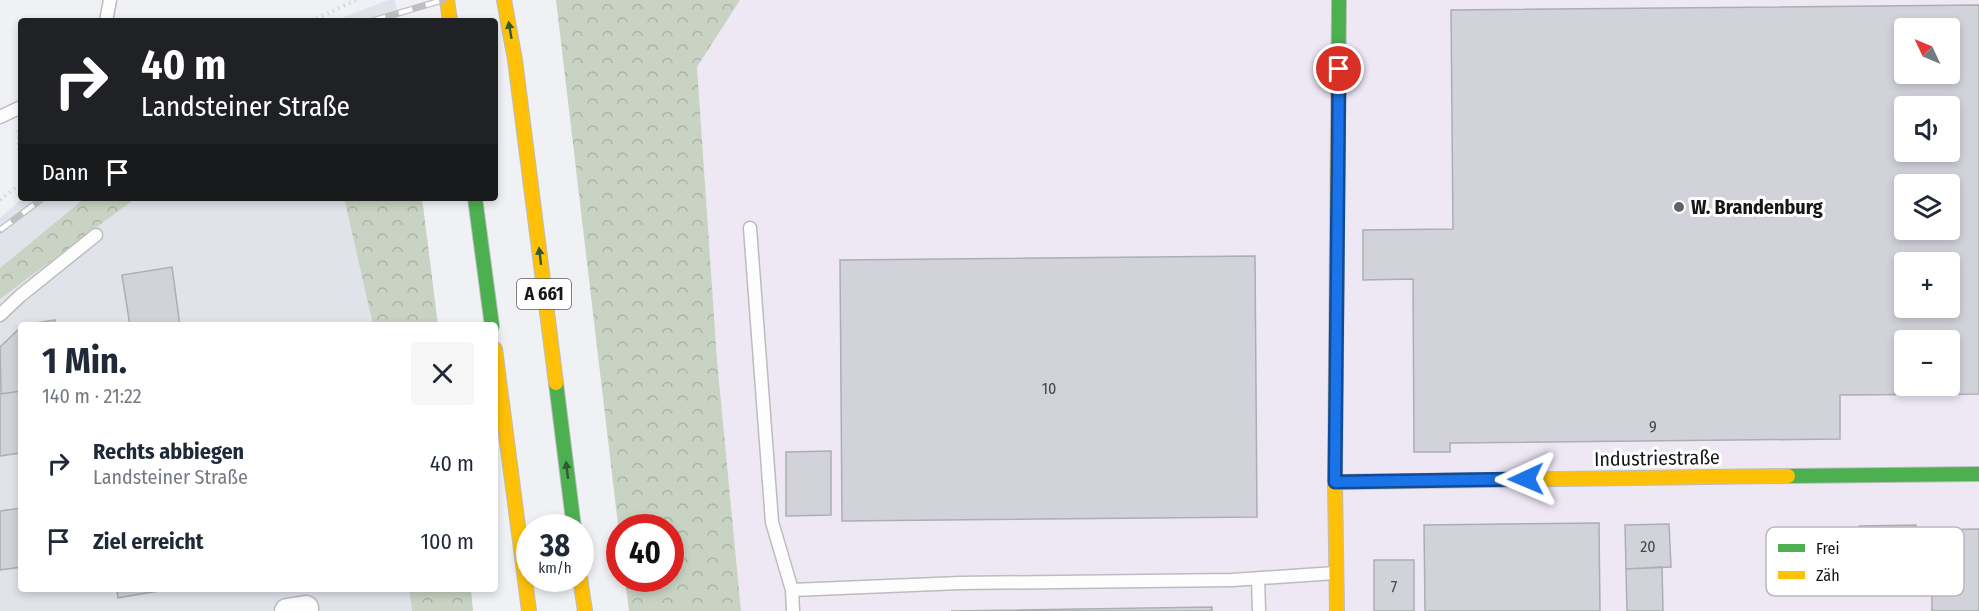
<!DOCTYPE html>
<html lang="de">
<head>
<meta charset="utf-8">
<style>
  :root { --surface:#fff; --page:#f6f6f7; --text:#1f2937; --muted:#747a83 }
  body { margin:0; font-family:"Fira Sans Condensed",sans-serif; background:var(--page); color:var(--text); height:100vh; display:flex; flex-direction:column; font-size:22px; white-space:nowrap }
  * { box-sizing:border-box; margin:0 }
  p { font-size:20px; color:var(--muted) }
  .icon { flex:none; width:33px; height:33px; fill:none; stroke:currentColor; stroke-width:2; stroke-linecap:round; stroke-linejoin:round }
  .map { position:relative; flex:1; overflow:hidden }
  .sheet { position:absolute; left:18px; top:322px; width:480px; height:270px; display:flex; flex-direction:column; background:var(--surface); border-radius:6px; box-shadow:0 3px 9px #0003 }
  .sheet>* { flex:none }
  .banner { position:absolute; left:18px; top:18px; width:480px; height:183px; border-radius:6px; box-shadow:0 3px 9px #0003; background:#202124; color:#fff; overflow:hidden }
  .needle { width:39px; rotate:314deg }
  .controls { position:absolute; left:1894px; top:18px; display:grid; gap:12px }
  .controls a { display:grid; place-items:center; width:66px; height:66px; border-radius:6px; background:var(--surface); box-shadow:0 3px 9px #0003; font-size:30px }
  .speed { position:absolute; left:516px; top:514px; display:flex; gap:12px; font-size:30px; font-weight:700; text-align:center }
  .speed>* { display:grid; place-content:center; width:78px; height:78px; border-radius:50%; background:var(--surface); box-shadow:0 3px 9px #0003; line-height:1 }
  .speed small { font-size:15px; font-weight:400 }
  .speed .limit { border:9px solid #d22; background:#fff; color:#111 }
  .pin { position:absolute; display:grid; place-items:center; width:51px; height:51px; color:#fff; margin:-26px; border:3px solid #fff; border-radius:50%; box-shadow:0 2px 6px #0007 }
  .me { position:absolute; width:66px; margin:-33px; rotate:269deg; stroke-linejoin:round; filter:drop-shadow(0 0 4px #0008) }
  .turn { display:flex; align-items:center; gap:21px; height:126px; padding:0 24px; font-size:27px }
  .turn .icon { width:78px; height:78px; stroke-width:2.5 }
  .turn b { display:block; font-size:42px; line-height:51px }
  .then { display:flex; align-items:center; height:57px; padding:0 24px; background:#0003; gap:12px; font-size:22px }
  .round { display:grid; place-items:center; flex:none; width:63px; height:63px; border-radius:6px; background:var(--page) }
  .summary { display:flex; align-items:center; justify-content:space-between; height:102px; padding:0 24px }
  h1 { font-size:36px; font-weight:700; line-height:45px }
  ul { padding:0; list-style:none }
  li { display:flex; align-items:center; gap:18px; height:78px; padding:0 24px }
  li div { flex:1 }
  li b { display:block; font-size:22px }
  li em { font-style:normal }
  .map>svg:first-child { display:block }
  .commercial { fill:#eee8f5; fill-rule:evenodd }
  .built { fill:#e0e3ea }
  .forest { fill:url(#forest-crowns) }
  .building { fill:#d2d2da; stroke:#adaeb0; stroke-width:1.5; fill-rule:evenodd }
  .lines { fill:none; stroke-linecap:round; stroke-linejoin:round }
  .lane-casing { stroke:#bcbcbf; stroke-width:15 }
  .street-casing { stroke:#bcbcbf; stroke-width:27 }
  .fast-casing { stroke:#bcbcbf; stroke-width:16 }
  .slow-casing { stroke:#bcbcbf; stroke-width:16 }
  .path { stroke:#d6d6d7; stroke-width:4; stroke-dasharray:1.5 4.5; stroke-linecap:butt }
  .lane { stroke:#fdfdfd; stroke-width:12 }
  .street { stroke:#fdfdfd; stroke-width:24 }
  .fast { stroke:#4caf50; stroke-width:14 }
  .slow { stroke:#ffc107; stroke-width:14 }
  .rail-casing { stroke:#bfbfbf; stroke-width:7 }
  .rail { stroke:#fff; stroke-width:4.5; stroke-dasharray:14; stroke-linecap:butt }
  .oneway { fill:#2e5b32 }
  .route-casing { stroke:#114b97; stroke-width:15 }
  .route { stroke:#1a73e8; stroke-width:10 }
  .poi-dot { fill:#626366; stroke:#fff; stroke-width:2 }
  .labels { text-anchor:middle; dominant-baseline:central; stroke-width:6; stroke-linejoin:round; paint-order:stroke }
  .number-label { font-size:16px; fill:#454649 }
  .shield { fill:#fff; stroke:#5c5d5e; stroke-width:1.5 }
  .shield-label { font-size:18px; font-weight:bold; fill:#161719 }
  .poi-label { font-size:20px; font-weight:bold; fill:#161719; stroke:#fff; text-anchor:start }
  .street-label { font-size:20px; fill:#161719; stroke:#fff }
  .key { fill:#fff; stroke:#b9b9ba; stroke-width:1.5 }
  .key-label { font-size:16px; fill:#161719 }
</style>
</head>
<body>
<div class="map">
<svg width="1979" height="611" viewBox="0 0 1979 611">
  <defs>
    <pattern id="forest-crowns" width="20" height="18" patternUnits="userSpaceOnUse" patternTransform="scale(1.5)"><rect width="20" height="18" fill="#c8d3c3"/><path d="M2 6a3 3 0 1 1 6 0M12 15a3 3 0 1 1 6 0" fill="none" stroke="#abb4a7"/></pattern>
  </defs>
  <rect width="100%" height="100%" fill="#f0f1f4"/>
  <path class="commercial" d="M 740,0 L 1979,0 L 1979,611 L 741,611 L 717,360 L 697,67 ZM 1905,28 L 1950,28 L 1950,74 L 1905,74 ZM 1905,106 L 1950,106 L 1950,152 L 1905,152 ZM 1905,184 L 1950,184 L 1950,230 L 1905,230 ZM 1905,262 L 1950,262 L 1950,308 L 1905,308 ZM 1905,340 L 1950,340 L 1950,386 L 1905,386 Z"/>
  <path class="built" d="M 388,0 L 395,0 L 399,21 L 334,21 Z
    M 23,198 L 85,198 L 0,268 L 0,218 Z
    M 136,198 L 344,198 L 373,325 L 21,326 L 21,590 L 409,590 L 412,611 L 0,611 L 0,299 Z"/>
  <path class="forest" d="M 556,0 L 740,0 L 697,67 L 717,360 L 741,611 L 629,611 L 625,579 L 670,579 L 670,528 L 620,528 L 619,533 Z
    M 85,198 L 136,198 L 0,299 L 0,268 Z
    M 344,198 L 422,198 L 438,325 L 373,325 Z
    M 409,590 L 471,590 L 473,611 L 412,611 Z"/>
  <path class="building" d="M 1979,5 L 1979,394 L 1840,395 L 1840,439 L 1450,443 L 1450,452 L 1414,452 L 1413,279 L 1363,280 L 1363,230 L 1453,229 L 1451,10 ZM 1905,28 L 1950,28 L 1950,74 L 1905,74 ZM 1905,106 L 1950,106 L 1950,152 L 1905,152 ZM 1905,184 L 1950,184 L 1950,230 L 1905,230 ZM 1905,262 L 1950,262 L 1950,308 L 1905,308 ZM 1905,340 L 1950,340 L 1950,386 L 1905,386 Z
    M 1255,256 L 1257,517 L 842,521 L 840,260 Z
    M 172,267 L 180,326 L 130,326 L 122,275 Z
    M 55,320 L 55,326 L 22,326 L 23,325 Z
    M 21,327 L 21,391 L 1,394 L 0,347 Z
    M 21,391 L 20,453 L 0,456 L 0,394 Z
    M 831,451 L 831,515 L 786,516 L 786,452 Z
    M 21,508 L 21,567 L 0,570 L 0,511 Z
    M 1599,523 L 1600,611 L 1425,611 L 1424,525 Z
    M 1669,524 L 1671,567 L 1626,569 L 1625,525 Z
    M 1916,525 L 1917,566 L 1860,567 L 1859,526 Z
    M 1979,529 L 1979,611 L 1932,611 L 1931,530 Z
    M 1374,560 L 1414,560 L 1414,611 L 1374,611 Z
    M 1662,567 L 1663,611 L 1627,611 L 1626,569 Z
    M 117,590 L 158,590 L 158,591 L 118,598 Z
    M 1212,607 L 1212,611 L 951,611 Z"/>
  <g class="lines">
    <defs>
      <path id="lane" d="M 106,21 L 110,0
        M 0,117 L 21,107
        M 750,228 L 772,522 L 792,590
        M 0,315 L 20,296 L 96,235
        M 1258,578 L 1259,611
        M 793,611 L 792,590 L 960,583 L 1232,580 L 1335,573"/>
      <path id="street" d="M 287,611 L 306,608"/>
      <path id="fast" d="M 1338,118 L 1339,0
        M 475,198 L 492,326
        M 556,383 L 574,528
        M 1788,476 L 1979,474"/>
      <path id="slow" d="M 447,0 L 450,21
        M 504,0 L 515,60 L 556,383
        M 495,349 L 529,611
        M 1335,482 L 1788,476
        M 580,578 L 585,611
        M 1337,611 L 1335,482 L 1338,118"/>
    </defs>
    <use href="#lane" class="lane-casing"/>
    <use href="#street" class="street-casing"/>
    <use href="#fast" class="fast-casing"/>
    <use href="#slow" class="slow-casing"/>
    <path class="path" d="M 311,21 L 356,0
      M 0,200 L 21,183 L 18,129"/>
    <use href="#lane" class="lane"/>
    <use href="#street" class="street"/>
    <use href="#fast" class="fast"/>
    <use href="#slow" class="slow"/>
    <defs>
      <path id="rail" d="M 372,21 L 443,0
        M 0,230 L 43,198"/>
    </defs>
    <use href="#rail" class="rail-casing"/>
    <use href="#rail" class="rail"/>
  </g>
  <defs><path id="oneway-solid" d="M-6-.8H1V-3.2L6.5 0L1 3.2V.8H-6Z" transform="scale(1.5)"/></defs>
  <g class="oneway">
    <use href="#oneway-solid" transform="translate(510 30) rotate(-100)"/>
    <use href="#oneway-solid" transform="translate(540 256) rotate(-97)"/>
    <use href="#oneway-solid" transform="translate(567 470) rotate(-97)"/>
  </g>
  <g class="lines">
    <defs>
      <path id="route" d="M 1339,69 L 1335,482 L 1526,479"/>
    </defs>
    <use href="#route" class="route-casing"/>
    <use href="#route" class="route"/>
  </g>
  <circle class="poi-dot" cx="1679" cy="207" r="6"/>
  <g class="labels">
    <g class="number-label">
      <text x="1049" y="388">10</text>
      <text x="1653" y="426">9</text>
      <text x="1648" y="546">20</text>
      <text x="1394" y="586">7</text>
    </g>
    <rect class="shield" x="517" y="279" width="54" height="30" rx="4.5"/>
    <g class="shield-label">
      <text x="544" y="294">A 661</text>
    </g>
    <g class="poi-label">
      <text x="1691" y="207">W. Brandenburg</text>
    </g>
    <g class="street-label">
      <text transform="translate(1657 458) rotate(-1)">Industriestraße</text>
    </g>
  </g>
  <rect x="1766" y="527" width="198" height="69" rx="9" class="key"/>
  <rect x="1778" y="544" width="27" height="8" fill="#4caf50"/>
  <rect x="1778" y="571" width="27" height="8" fill="#ffc107"/>
  <g class="key-label">
    <text x="1816" y="554">Frei</text>
    <text x="1816" y="581">Zäh</text>
  </g>
</svg>
<div class="controls">
<a><svg class="needle" viewBox="-14 -14 28 28"><path d="M0-13l5 13h-10z" fill="#e53935"/><path d="M0 13l5-13h-10z" fill="#747a83"/></svg></a>
<a><svg class="icon" aria-label="sound" viewBox="0 0 24 24"><path d="M4 9h4l5-4v14l-5-4H4zM17 9q2 3 0 6"/></svg></a>
<a><svg class="icon" aria-label="layers" viewBox="0 0 24 24"><path d="M12 4l9 5-9 5-9-5zM3 14l9 5 9-5"/></svg></a>
<a>+</a>
<a>−</a>
</div>
<div class="speed"><div>38<small>km/h</small></div><div class="limit">40</div></div>
<div class="pin" style="left:1339px;top:69px;background:#d93025"><svg class="icon" aria-label="arrive" viewBox="0 0 24 24"><path d="M6 21V4h12l-3 4 3 4H6"/></svg></div>
<svg class="me" style="left:1526px;top:479px" viewBox="-20 -20 40 40"><path d="M0-17L14 15 0 8-14 15z" fill="#1a73e8" stroke="#fff" stroke-width="4"/></svg>
<div class="banner">
<div class="turn"><svg class="icon" aria-label="right" viewBox="0 0 24 24"><path d="M7 20v-9h11M14 6l5 5-5 5"/></svg><div><b>40 m</b>Landsteiner Straße</div></div>
<div class="then">Dann<svg class="icon" aria-label="arrive" viewBox="0 0 24 24"><path d="M6 21V4h12l-3 4 3 4H6"/></svg></div>
</div>
<section class="sheet">
<div class="summary"><div><h1>1 Min.</h1><p>140 m · 21:22</p></div><a class="round"><svg class="icon" aria-label="close" viewBox="0 0 24 24"><path d="M6 6l12 12M18 6L6 18"/></svg></a></div>
<ul>
<li><svg class="icon" aria-label="right" viewBox="0 0 24 24"><path d="M7 20v-9h11M14 6l5 5-5 5"/></svg><div><b>Rechts abbiegen</b><p>Landsteiner Straße</p></div><em>40 m</em></li>
<li><svg class="icon" aria-label="arrive" viewBox="0 0 24 24"><path d="M6 21V4h12l-3 4 3 4H6"/></svg><div><b>Ziel erreicht</b></div><em>100 m</em></li>
</ul>
</section>
</div>
</body>
</html>
